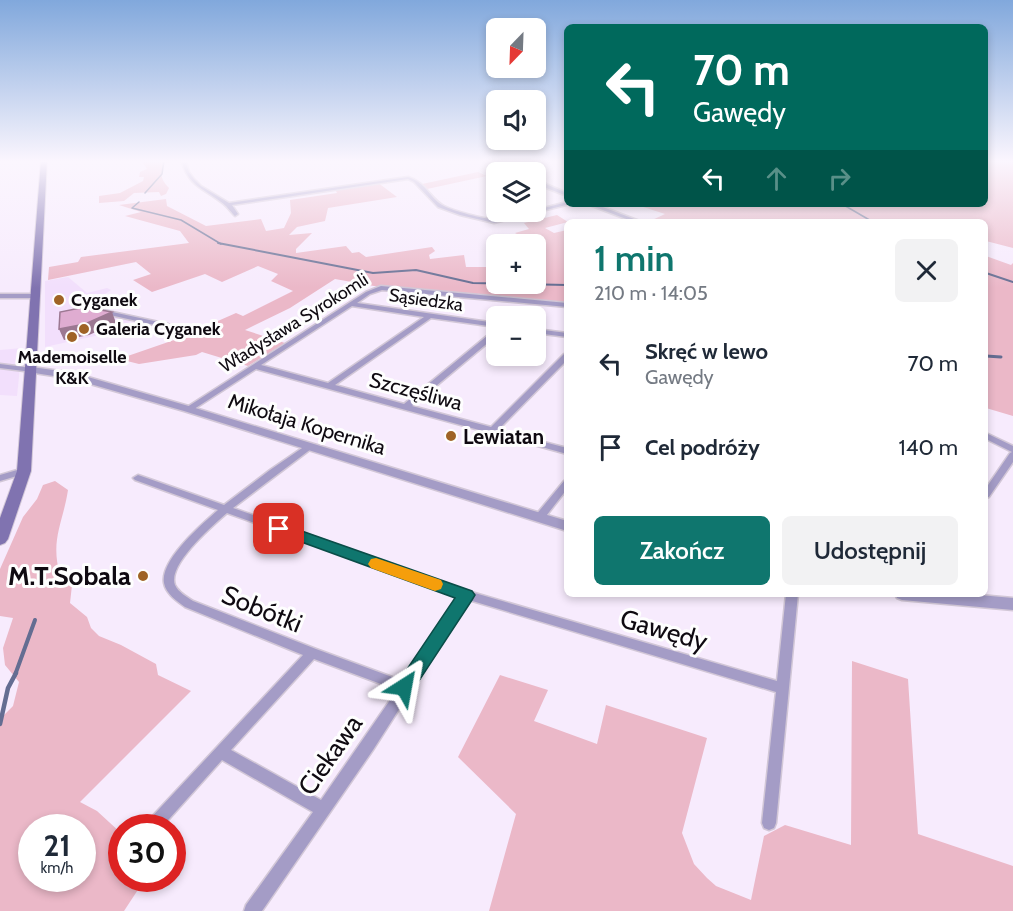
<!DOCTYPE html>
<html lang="pl">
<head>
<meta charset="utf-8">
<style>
  :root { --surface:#fff; --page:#f2f2f3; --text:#1f2937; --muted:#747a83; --accent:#0f766e }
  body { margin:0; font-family:Cabin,sans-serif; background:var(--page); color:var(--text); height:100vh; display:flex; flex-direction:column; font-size:22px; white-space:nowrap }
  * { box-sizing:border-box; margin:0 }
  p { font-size:20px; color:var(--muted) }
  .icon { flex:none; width:33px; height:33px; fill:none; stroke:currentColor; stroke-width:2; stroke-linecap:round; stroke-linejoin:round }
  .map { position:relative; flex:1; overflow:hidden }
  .details { position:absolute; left:564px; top:219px; width:424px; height:378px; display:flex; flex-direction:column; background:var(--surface); border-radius:9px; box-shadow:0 3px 9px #0003 }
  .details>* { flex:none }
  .guide { position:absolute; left:564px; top:24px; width:424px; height:183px; border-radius:9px; box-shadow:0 3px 9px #0003; background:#00695c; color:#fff; overflow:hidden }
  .needle { width:39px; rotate:203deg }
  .controls { position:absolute; left:486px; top:18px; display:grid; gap:12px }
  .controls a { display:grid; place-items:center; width:60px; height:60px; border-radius:9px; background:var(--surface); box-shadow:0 3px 9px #0003; font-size:30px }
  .speed { position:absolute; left:18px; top:814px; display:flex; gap:12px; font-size:30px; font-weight:700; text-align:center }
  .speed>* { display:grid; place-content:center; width:78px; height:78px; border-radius:50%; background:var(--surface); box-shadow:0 3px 9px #0003; line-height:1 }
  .speed small { font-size:15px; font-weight:400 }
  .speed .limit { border:9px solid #d22; background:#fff; color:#111 }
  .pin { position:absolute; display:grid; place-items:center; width:51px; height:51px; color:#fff; margin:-26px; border-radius:12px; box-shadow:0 3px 9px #0006 }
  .me { position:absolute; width:66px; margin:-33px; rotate:34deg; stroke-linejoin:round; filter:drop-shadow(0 0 4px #0008) }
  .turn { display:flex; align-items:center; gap:21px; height:126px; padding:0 30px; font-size:27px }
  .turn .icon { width:78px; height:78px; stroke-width:2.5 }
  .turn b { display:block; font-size:42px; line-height:51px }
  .lanes { display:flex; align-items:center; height:57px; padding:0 30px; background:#0003; justify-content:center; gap:30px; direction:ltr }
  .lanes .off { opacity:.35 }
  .round { display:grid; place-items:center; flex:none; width:63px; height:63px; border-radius:9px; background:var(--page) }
  .summary { display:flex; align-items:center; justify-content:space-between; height:102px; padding:0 30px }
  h1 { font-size:36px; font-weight:600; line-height:45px; color:var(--accent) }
  .primary-button { display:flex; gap:12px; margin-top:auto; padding:12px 30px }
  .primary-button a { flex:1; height:69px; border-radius:9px; background:var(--accent); color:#fff; font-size:24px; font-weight:600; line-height:69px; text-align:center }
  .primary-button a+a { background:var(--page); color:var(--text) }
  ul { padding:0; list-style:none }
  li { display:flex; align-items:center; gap:18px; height:84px; padding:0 30px }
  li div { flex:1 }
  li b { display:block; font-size:22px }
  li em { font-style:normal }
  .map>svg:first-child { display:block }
  .built { fill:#f2dffc }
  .green { fill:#ebb8c8; fill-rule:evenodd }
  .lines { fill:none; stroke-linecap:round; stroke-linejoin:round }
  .stream-far4 { stroke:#646d92; stroke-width:1.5 }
  .stream-far3 { stroke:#646d92; stroke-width:2 }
  .stream-far2 { stroke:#646d92; stroke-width:3 }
  .stream-far1 { stroke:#646d92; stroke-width:4 }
  .stream { stroke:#646d92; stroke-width:4.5 }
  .minor-casing { stroke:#d2c7d7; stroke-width:3 }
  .tertiary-casing { stroke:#d2c7d7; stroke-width:3 }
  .secondary-casing { stroke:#d2c7d7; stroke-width:2 }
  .minor { fill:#a49cc6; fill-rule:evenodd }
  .tertiary { fill:#a49cc6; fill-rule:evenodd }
  .secondary { fill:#8073b0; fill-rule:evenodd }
  .shaded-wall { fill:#9c7892 }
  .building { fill:#dfacd1; stroke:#9c7892; stroke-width:1.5 }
  .route { fill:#0f766e; stroke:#0a4d48; stroke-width:1.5 }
  .slow { fill:#f59e0b }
  .poi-dot { fill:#9f6326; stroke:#fefefe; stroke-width:2 }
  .labels { text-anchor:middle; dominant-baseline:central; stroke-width:6; stroke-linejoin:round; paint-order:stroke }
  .far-poi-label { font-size:18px; font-weight:bold; fill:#0f0a11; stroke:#fefefe; text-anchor:start }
  .far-street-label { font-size:18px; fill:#0f0a11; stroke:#fefefe }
  .street-label { font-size:21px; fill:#0f0a11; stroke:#fefefe }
  .poi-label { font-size:21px; font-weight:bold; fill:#0f0a11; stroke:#fefefe; text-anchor:start }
  .near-poi-label { font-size:26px; font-weight:bold; fill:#0f0a11; stroke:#fefefe; text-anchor:end }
  .near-street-label { font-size:26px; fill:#0f0a11; stroke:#fefefe }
</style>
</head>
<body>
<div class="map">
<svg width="1013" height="911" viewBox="0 0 1013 911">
  <rect width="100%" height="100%" fill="#f7ebfd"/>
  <path class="built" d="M 68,277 L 87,293 L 107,288 L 111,290 L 87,306 L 140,317 L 104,334 L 45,347 L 45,281 Z
    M 22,348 L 17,396 L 0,395 L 0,350 Z"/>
  <path class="green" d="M 180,160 L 165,163 C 160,175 160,178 169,188 L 166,194 L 161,196 L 159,192 L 134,193 L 124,201 L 99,203 L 99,196 L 120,193 L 143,181 L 144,177 L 139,177 L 140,172 L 147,169 L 142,161 Z
    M 986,160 L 1013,160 L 1013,248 L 986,241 L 986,222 L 648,222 L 665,214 L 634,204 L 986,204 Z
    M 478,172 L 487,176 L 427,189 L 422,184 Z
    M 377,182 L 397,197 L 328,208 L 325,221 L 297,227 L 289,235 L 312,233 L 296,249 L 296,253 L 346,246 L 352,253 L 359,252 L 366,257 L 432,247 L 435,251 L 429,255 L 430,259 L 464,255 L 466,267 L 496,267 L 496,284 L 536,284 L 536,244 L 523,244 L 528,240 L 515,233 L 529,229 L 524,223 L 557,215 L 568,222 L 545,228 L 554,233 L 567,230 L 567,304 L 374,286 L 335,279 L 290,308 L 245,330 L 285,343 L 248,366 L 202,352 L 196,355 L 139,364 L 119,359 L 177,339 L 236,313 L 243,316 L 293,291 L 271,281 L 278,274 L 258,266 L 222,282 L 205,274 L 152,292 L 133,280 L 151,274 L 136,262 L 48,280 L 49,267 L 78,262 L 81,257 L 189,243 L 180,231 L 125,216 L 141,212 L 119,205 L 166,199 L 167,206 L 206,226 L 261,219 L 266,231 L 284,228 L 291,213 L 290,200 L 337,193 L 335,189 Z
    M 986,256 L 1011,265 L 1013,263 L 1013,416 L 986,408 Z
    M 55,481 L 68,490 C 63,523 50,540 60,575 L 72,585 L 70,603 L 87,617 L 91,628 L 99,636 L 121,645 L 156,664 L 158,675 L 191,691 L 80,802 L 97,811 L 121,833 L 122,879 L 145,879 L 124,911 L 0,911 L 0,719 L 13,706 L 19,682 L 5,665 L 3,648 L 13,618 L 0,616 L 0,569 L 23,517 L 37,499 L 43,485 ZM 32,828 L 82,828 L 82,879 L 32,879 Z
    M 852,661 L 908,679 L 918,834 L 1013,866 L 1013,911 L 489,911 L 516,814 L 458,757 L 500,675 L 548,690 L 534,721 L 597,744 L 606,705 L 707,738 L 682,833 L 694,864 L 707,878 L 716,886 L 751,900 L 764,836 L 785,825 L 851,845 Z"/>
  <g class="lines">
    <path class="stream-far4" d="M 145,193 L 162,174 L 164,160
      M 139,202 L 132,208 L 181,220 L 221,244
      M 842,204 L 873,222"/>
    <path class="stream-far3" d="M 218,243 L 373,273 L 416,270 L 473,283 L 567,285
      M 986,273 L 1013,282"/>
    <path class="stream-far2" d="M 986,356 L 1001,357"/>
    <path class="stream-far1" d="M 15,675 L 35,620"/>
    <path class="stream" d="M 0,724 L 8,688 L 16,673"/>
    <defs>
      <path id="minor" d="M 181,160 L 185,160 L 189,172 L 194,179 L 201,186 L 229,203 L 408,177 C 426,182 430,199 444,206 C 454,211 483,219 494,219 C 508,219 521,212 536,212 L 536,210 L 567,202 L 567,204 L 570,204 L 494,223 L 460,215 L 438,207 L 414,182 L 408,179 L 232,205 L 238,214 L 235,216 C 230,211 227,206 221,202 C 201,187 189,186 181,160 Z
        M 524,160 L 528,160 L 533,172 L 529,172 Z
        M 536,178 L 548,185 L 567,193 L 567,196 L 544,187 L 536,181 Z
        M 587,204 L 595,204 L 642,222 L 634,222 Z
        M 381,286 L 567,303 L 567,307 L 382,290 L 370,294 L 357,303 L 496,323 L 496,327 L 431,318 L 335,385 L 404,404 L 493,331 L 496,331 L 496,336 L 412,406 L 491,427 L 564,354 L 567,354 L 567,360 L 498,430 L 567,448 L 567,454 L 256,369 L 191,411 L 188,411 L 184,409 L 366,292 ZM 352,306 L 424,317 L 328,383 L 261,365 Z
        M 0,294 L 36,294 L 39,296 L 36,298 L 0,298 Z
        M 103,310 L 168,324 L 171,326 L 168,328 L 101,313 L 100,312 Z
        M 536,329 L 567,333 L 567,337 L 536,333 Z
        M 0,364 L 32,368 L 36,370 L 32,372 L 0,368 Z
        M 986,433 L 1013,446 L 1013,462 L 989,497 L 986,498 L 986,488 L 1010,453 L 1012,452 L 986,439 Z
        M 308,444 L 312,447 L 311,449 L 233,508 L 468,591 L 777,681 L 786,594 L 798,594 L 776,823 L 774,828 L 769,830 L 764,828 L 762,823 L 776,692 L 469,600 L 373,750 L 262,911 L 244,911 L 246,905 L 313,812 L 222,760 L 161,828 L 144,828 L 146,823 L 303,655 L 185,607 C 177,601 166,594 164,583 C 160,560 202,524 218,510 L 135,480 L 133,478 L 138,475 L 141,476 L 224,505 L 270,470 ZM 227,513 L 459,597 L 403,681 L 316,649 L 193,601 C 187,597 178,592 175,585 C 167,565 213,525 227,513 ZM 314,659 L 397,690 L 321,800 L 231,750 Z
        M 24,468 L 27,469 L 29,471 L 27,473 L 0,481 L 0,475 Z
        M 567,480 L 567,489 L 543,520 L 535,520 L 534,518 L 535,516 L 564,481 Z"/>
      <path id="tertiary" d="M 32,367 L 74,373 L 192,407 L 567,521 L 567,531 L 184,411 L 73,379 L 28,372 L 28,368 Z
        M 895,594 L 968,594 L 1013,598 L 1013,610 L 902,600 L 897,598 Z"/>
      <path id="secondary" d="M 41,160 L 47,160 L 31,471 L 8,539 L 5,543 L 0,545 L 0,518 L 17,471 Z"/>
    </defs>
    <use href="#minor" class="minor-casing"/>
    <use href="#tertiary" class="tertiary-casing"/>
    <use href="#secondary" class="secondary-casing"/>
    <use href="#minor" class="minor"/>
    <use href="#tertiary" class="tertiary"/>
    <use href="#secondary" class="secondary"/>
  </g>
  <path class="shaded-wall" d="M 112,312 L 116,323 L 89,335 L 64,340 L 59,329 Z"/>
  <path class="building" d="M 85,307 L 112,312 L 85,324 L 59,329 L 60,312 Z"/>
  <linearGradient id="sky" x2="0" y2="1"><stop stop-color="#81a8dc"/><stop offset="0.56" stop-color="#fbf6fe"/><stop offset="1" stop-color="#fbf6fe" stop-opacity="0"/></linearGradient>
  <rect width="1013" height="288" fill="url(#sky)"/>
  <path class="route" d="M 279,523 L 472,591 L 475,595 L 472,600 L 411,693 L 404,696 L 398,693 L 395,687 L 455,598 L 274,532 L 271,529 L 274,525 Z"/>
  <path class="slow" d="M 376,558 L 441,580 L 443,584 L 441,589 L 435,591 L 371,568 L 368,564 L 371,559 Z"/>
  <g class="poi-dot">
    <circle cx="59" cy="300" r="6"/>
    <circle cx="84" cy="329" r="6"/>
    <circle cx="72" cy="337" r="6"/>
    <circle cx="451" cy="436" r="6"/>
    <circle cx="143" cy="576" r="6"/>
  </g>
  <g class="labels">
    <g class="far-poi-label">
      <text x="71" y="300">Cyganek</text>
      <text x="96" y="329">Galeria Cyganek</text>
      <text x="72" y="357" text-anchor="middle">Mademoiselle<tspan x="72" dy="21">K&amp;K</tspan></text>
    </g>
    <g class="far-street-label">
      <text transform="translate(426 300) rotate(8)">Sąsiedzka</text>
      <text transform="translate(294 323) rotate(-32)">Władysława Syrokomli</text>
    </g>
    <g class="street-label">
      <text transform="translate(416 391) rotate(15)">Szczęśliwa</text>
      <text transform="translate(307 424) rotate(17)">Mikołaja Kopernika</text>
    </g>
    <g class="poi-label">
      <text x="463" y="436">Lewiatan</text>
    </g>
    <g class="near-poi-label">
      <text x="131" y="576">M.T.Sobala</text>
    </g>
    <g class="near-street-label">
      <text transform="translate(262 609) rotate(22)">Sobótki</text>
      <text transform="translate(664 630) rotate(16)">Gawędy</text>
      <text transform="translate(330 755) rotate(-55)">Ciekawa</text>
    </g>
  </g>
</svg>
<div class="controls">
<a><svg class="needle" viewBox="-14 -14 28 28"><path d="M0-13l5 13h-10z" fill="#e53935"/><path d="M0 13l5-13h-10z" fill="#747a83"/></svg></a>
<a><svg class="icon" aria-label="sound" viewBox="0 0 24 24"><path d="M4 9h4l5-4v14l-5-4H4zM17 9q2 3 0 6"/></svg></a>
<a><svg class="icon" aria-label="layers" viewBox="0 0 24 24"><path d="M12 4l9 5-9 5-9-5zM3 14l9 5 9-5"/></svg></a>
<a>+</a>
<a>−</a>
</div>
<div class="speed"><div>21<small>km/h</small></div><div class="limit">30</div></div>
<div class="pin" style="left:279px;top:529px;background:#d93025"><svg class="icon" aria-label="arrive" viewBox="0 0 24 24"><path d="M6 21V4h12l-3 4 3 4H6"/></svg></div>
<svg class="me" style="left:404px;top:687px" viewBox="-20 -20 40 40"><path d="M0-17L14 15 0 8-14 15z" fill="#0f766e" stroke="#fff" stroke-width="4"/></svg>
<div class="guide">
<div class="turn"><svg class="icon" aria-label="left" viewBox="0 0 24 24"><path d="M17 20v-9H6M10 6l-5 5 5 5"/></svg><div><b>70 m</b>Gawędy</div></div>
<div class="lanes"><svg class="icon" aria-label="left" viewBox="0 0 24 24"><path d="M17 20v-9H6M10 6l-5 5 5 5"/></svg><svg class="icon off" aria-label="ahead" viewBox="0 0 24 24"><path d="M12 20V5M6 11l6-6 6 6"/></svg><svg class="icon off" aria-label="right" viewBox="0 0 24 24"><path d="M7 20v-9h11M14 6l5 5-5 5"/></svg></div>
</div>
<section class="details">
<div class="summary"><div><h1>1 min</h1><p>210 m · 14:05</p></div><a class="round"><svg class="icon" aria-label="close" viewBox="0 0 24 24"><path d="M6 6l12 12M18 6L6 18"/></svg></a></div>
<ul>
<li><svg class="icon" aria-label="left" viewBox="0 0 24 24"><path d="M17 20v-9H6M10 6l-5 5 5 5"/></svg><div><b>Skręć w lewo</b><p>Gawędy</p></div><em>70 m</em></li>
<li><svg class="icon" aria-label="arrive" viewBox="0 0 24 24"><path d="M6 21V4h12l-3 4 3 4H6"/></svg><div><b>Cel podróży</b></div><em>140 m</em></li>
</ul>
<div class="primary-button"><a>Zakończ</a><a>Udostępnij</a></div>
</section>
</div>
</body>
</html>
